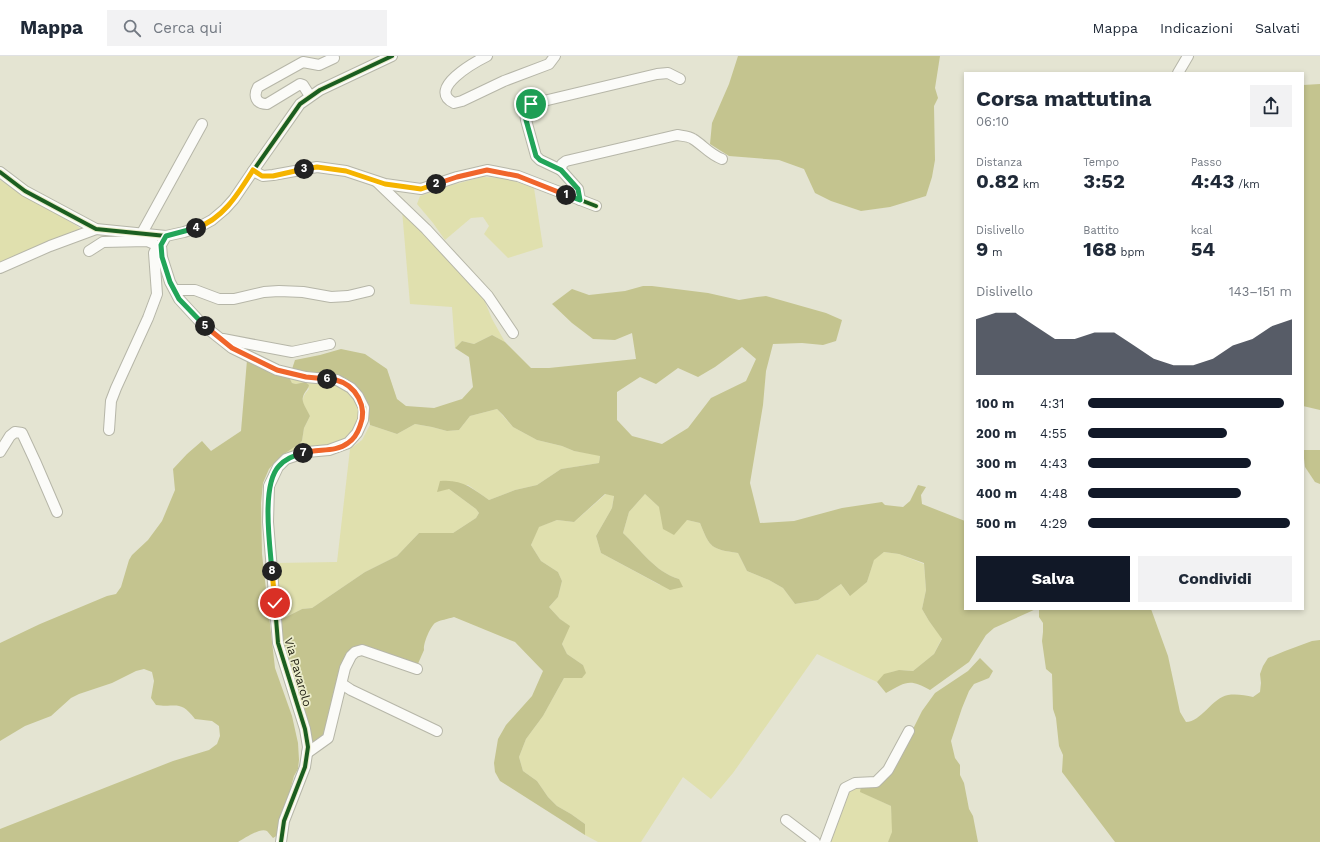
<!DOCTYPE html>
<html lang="it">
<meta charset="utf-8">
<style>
:root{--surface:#fff;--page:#f2f2f3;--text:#1f2937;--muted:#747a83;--line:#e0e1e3;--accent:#111827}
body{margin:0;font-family:"Work Sans",sans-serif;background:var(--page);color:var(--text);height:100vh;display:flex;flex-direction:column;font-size:15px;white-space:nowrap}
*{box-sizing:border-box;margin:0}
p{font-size:13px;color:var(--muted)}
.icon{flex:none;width:22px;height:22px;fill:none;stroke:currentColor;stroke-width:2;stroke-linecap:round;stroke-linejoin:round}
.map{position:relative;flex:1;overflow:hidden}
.sheet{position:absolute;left:964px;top:16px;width:340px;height:538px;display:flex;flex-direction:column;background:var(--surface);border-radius:0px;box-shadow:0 2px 6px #0003}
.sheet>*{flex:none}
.pin{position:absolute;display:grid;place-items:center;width:34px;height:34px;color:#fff;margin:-17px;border:2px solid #fff;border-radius:50%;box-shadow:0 1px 4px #0007}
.km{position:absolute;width:20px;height:20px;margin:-10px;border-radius:50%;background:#222;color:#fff;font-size:11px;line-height:20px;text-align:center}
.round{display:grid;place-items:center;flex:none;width:42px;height:42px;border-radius:0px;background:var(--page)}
.summary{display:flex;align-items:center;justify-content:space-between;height:68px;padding:0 12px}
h1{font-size:22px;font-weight:700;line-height:30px}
.metrics{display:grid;grid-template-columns:repeat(3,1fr);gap:6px;height:68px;padding:4px 12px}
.metrics div{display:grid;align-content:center}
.metrics b{font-size:20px;font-weight:700}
.metrics small{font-size:11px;font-weight:400}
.metrics p{font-size:11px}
.chart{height:112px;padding:8px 12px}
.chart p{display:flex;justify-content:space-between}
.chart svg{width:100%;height:72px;margin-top:4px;fill:var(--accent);opacity:.7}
.action{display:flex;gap:8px;margin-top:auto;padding:8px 12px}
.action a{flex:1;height:46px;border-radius:0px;background:var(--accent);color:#fff;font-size:16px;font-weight:700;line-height:46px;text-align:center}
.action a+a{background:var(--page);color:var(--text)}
ul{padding:0 12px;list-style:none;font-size:13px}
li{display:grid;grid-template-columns:64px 48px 1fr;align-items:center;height:30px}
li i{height:10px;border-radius:5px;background:var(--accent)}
header{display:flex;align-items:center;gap:24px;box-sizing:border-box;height:56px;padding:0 20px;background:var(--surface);border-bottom:1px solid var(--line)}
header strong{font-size:19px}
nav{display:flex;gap:22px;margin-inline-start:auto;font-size:14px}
.search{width:280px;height:36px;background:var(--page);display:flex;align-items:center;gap:10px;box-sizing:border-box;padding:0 14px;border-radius:0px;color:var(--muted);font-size:15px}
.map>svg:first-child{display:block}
.green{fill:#e0e0ae}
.forest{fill:#c4c48f;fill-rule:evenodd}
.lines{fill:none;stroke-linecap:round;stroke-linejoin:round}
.minor-casing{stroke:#b6b6a8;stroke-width:12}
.minor{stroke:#fbfbf8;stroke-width:10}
.cycleway-casing{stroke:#ebecca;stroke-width:6}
.cycleway{stroke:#1b5e20;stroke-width:4}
.split-1-casing{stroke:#fff;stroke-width:8}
.split-2-casing{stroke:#fff;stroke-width:8}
.split-3-casing{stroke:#fff;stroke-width:8}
.split-4-casing{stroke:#fff;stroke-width:8}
.split-5-casing{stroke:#fff;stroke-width:8}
.split-6-casing{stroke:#fff;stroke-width:8}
.split-7-casing{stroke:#fff;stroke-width:8}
.split-8-casing{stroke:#fff;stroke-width:8}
.split-9-casing{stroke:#fff;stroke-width:8}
.split-1{stroke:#22a559;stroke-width:5}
.split-2{stroke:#f0652b;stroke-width:5}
.split-3{stroke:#f5b400;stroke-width:5}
.split-4{stroke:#f5b400;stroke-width:5}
.split-5{stroke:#22a559;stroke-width:5}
.split-6{stroke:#f0652b;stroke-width:5}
.split-7{stroke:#f0652b;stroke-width:5}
.split-8{stroke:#22a559;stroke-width:5}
.split-9{stroke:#f5b400;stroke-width:5}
.labels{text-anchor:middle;stroke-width:3.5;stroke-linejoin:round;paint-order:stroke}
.street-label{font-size:12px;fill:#1f1f12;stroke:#ebecca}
</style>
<header>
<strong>Mappa</strong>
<div class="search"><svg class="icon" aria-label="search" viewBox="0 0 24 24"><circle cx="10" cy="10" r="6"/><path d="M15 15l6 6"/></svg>Cerca qui</div>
<nav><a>Mappa</a><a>Indicazioni</a><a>Salvati</a></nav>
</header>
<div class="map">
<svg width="1320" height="786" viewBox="0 0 1320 786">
<rect width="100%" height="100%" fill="#e4e4d2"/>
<!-- green -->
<g class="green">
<path d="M482,121L505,122L534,132L543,191L508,202L484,178L489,170L483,161L471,162L445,184L433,167L417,148L420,140L452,129Z"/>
<path d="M0,124L77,170L82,174L0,208Z"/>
<path d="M402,154L481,236L492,263L505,286L492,279L474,288L462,285L455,292L452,251L410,248Z"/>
<path d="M289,321L336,326L349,334L361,353L360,364L346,385L283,402L281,400L299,388L302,385L304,372L310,360C304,348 298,345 309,333L305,326L296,328L292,327Z"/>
<path d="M497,353L513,371L537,384L562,390L574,395L600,399L599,407L561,413L537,429L515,434L489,444L468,429L449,433L476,453L479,457L476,462L453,477H419L397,500L365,516L312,552L302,553L280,564L276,507L337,506L350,393L362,384L370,369L397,378L415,368L432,371L447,375L459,374L470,360Z"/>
<path d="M606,438L614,439L612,452L596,480L601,497L660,529L679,523C655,516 641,494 623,477L629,456L645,438L659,451L687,464L700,467C710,492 711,493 738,497L747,515L769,524L783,532L795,548L818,544L841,528L849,539L867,526L874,503L884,496L899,498L924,508L926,534L922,553L929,565L942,582L934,598L913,615C897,614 889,614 877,626L817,598L733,717L711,743L683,721L641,786H598L585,779V768L571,758L557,750L548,741L537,725L523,715L519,701L526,683L543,660L564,622H582L583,609L567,598L562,588L569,570L560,563L549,551L558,541L562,525L558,516L541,505L531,489L538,471L557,464L574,466Z"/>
<path d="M861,730V736L891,750L893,776L888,786H827L847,735Z"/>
</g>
<!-- forest -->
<g class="forest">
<path d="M738,0H940L935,32L938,42L934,50L935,104L932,121L926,140L890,151L861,155L831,145L815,137L804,113L779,104L729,100L710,88L712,67L729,28Z"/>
<path d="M1320,28V354L1303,350V29Z"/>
<path d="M643,230H652L708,237L739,244L757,241L766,240L826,257L842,264L836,285L823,289L802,287L773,288L766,315L763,349L750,427L760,467L794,465L842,452L882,446L885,449L903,451L910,445L918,429L926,431L921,439L922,448L965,465V553H1036L994,572L986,579L969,606L930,634C909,622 906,626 886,637L877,626L884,618L899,614L913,615L934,598L942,583L929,565L922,553L926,534L924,507L899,498L884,496L874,504L867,526L850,540L841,528L818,544L795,548L783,532L769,524L747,515L738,497C711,493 710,492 700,467L687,464L674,479L663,473L659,451L645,438L629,456L623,477C641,494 655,516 679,523L683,531L670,534L601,497L596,480L612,452L614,440L605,438L574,466L557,464L539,471L531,489L541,505L558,516L562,525L558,541L549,551L560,563L570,570L562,588L567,598L583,609L586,617L582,622H564L543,660L526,683L519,701L523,715L537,725L548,741L557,750L571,758L585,768V779L500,725L495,716L494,707L498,683L506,669L532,640L543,615L515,586L454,561C448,563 440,564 435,567C430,571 423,588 424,594L417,610L354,594L326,681L312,691L282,588L280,564L302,553L312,552L365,516L397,500L419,477H453L476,462L479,457L476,453L449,433L437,436L440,425C462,423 472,432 489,444L515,434L537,429L561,413L599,407L600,400L574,395L562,390L537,384L513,371L503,359L497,353L470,360L459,374L447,375L432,371L415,368L397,378L370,369L366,343L354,329L292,313L295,304L320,299L341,293L365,298L387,313L397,343L406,350L434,352L462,343L473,331L469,301L455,292L462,285L474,288L492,279L505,286L531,312H549L636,303L632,277L615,284L593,283L572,267L552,248L572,233L589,239L625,235ZM742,291L756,303L746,325L711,342L688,372L662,388L632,380L617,364V336L640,321L656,328L678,312L698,321L715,311Z"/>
<path d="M247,304L289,321L292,327L296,328L305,326L309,329C308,334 304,336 303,341C301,346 308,355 310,360L304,372L302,385L299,388L281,400L269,413L263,427L261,447L262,498L275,612L292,660L298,687L299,704L298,713L294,720L278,779L273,782C271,780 269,777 267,775C260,771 244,783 238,786H0V773L173,705L209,694L217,688L220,680L219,670L212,665L195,663C180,643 176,652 156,649L151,642L154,625L152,616L144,613L136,615L112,627L79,638L71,642L51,660L25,670L0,685V587L40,568L107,540L116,538L121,531L129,504L132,499L148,484L162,465L175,434L173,413L187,398L202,385L211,395L241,375Z"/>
<path d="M1303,394H1320V428L1315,426L1305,411Z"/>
<path d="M1039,553H1151L1168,600L1180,656L1186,666C1201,666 1212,642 1228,639C1236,638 1245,639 1253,641L1260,636L1261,627L1260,618L1263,610L1268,602L1285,595L1312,585L1320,584V786H1115L1062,716L1063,699L1059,690L1056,662L1053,653L1052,618L1046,613L1042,585L1043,576V567L1039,561Z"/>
<path d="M980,602L993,615L989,622L974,628L969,635L962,652L951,685L955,702L960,709V719L964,727L969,753L973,760L978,786H888L892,776L891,750L860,736L861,730L876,729L912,675L922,655L935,637L968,615Z"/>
</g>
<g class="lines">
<defs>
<g id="minor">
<path d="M487,0C475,6 426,33 454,47L462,45L504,25L549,8L555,0"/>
<path d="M1178,17L1188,0"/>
<path d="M310,40L303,29L300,28L267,48C256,48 253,40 258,31L303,6L319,9L334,2"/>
<path d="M561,114L540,104L536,100L526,64L525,56L531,48L657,18L668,17L680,23"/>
<path d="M253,115L263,120L273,119L317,111L346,115L385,128L421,133L457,121L487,114L518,120L596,150"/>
<path d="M0,116L25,135L96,173L166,180L184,176L199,171L212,164L225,153L234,143L253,115L300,48L320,34L392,0"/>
<path d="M377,126L426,173L488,240L513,277"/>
<path d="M580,144L578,133L561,114L562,108L566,105L677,79C682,80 689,80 693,83C703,89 709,98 722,103"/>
<path d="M142,177L202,68"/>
<path d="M166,180L161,189L162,201L170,226L179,243L203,269L232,292L277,314L306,321L337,324L351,332L358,340L364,352L363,364L357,377L348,387L329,394L307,396L286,403L278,411L269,430L268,466L278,587L305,673L308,691L305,711L284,765L281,786"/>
<path d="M89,195L103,186L147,185L154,188L157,191"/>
<path d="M0,212L50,190L96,173"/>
<path d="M175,234H195L219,243H234L264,236L279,235L303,236L331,241L348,240L369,235"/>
<path d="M223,283L292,296L330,288"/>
<path d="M109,374L111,345L116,332L148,262L157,238L154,197L157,191L161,189"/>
<path d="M0,396L10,380L15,376L22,377L35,405L57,456"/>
<path d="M342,628L351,634L437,675"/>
<path d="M307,697L328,682L345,612L351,600L355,596L362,594L417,613"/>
<path d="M786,764L815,786"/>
<path d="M825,786L845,732L855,727L876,726L888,714L909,675"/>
</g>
</defs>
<!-- minor casing -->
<use href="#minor" class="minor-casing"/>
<!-- minor -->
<use href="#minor" class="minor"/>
<defs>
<g id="cycleway">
<path d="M253,115L263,120L273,119L317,111L346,115L385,128L421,133L457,121L487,114L518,120L596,150"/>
<path d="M0,116L25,135L96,173L166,180L184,176L199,171L212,164L225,153L234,143L253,115L300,48L320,34L392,0"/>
<path d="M166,180L161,189L162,201L170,226L179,243L203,269L232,292L277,314L306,321L337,324L351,332L358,340L364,352L363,364L357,377L348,387L329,394L307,396L286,403L278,411L269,430L268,466L278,587L305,673L308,691L305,711L284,765L281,786"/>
</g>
</defs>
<!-- cycleway casing -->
<use href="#cycleway" class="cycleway-casing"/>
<!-- cycleway -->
<use href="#cycleway" class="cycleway"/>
</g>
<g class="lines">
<defs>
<path id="split-1" d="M531,48L525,56L526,64L536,100L540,104L561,114L578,133L580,144L566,139"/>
<path id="split-2" d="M436,128L457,121L487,114L518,120L566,139"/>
<path id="split-3" d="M304,113L317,111L346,115L385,128L421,133L436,128"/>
<path id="split-4" d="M196,172C223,163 238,138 253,114L262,120H273L304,113"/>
<path id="split-5" d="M196,172L166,180L161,189L162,201L170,226L179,243L205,270"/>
<path id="split-6" d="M205,270L232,292L277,314L306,321L327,323"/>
<path id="split-7" d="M303,397C318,392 335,397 348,387C354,383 358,376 360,370C368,351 356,329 336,324C334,323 330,323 327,323"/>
<path id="split-8" d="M272,515C270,490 261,429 279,410C286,402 294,400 303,397"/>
<path id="split-9" d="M272,515L275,547"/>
</defs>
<!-- split-1 casing -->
<use href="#split-1" class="split-1-casing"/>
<!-- split-2 casing -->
<use href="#split-2" class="split-2-casing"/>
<!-- split-3 casing -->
<use href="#split-3" class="split-3-casing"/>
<!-- split-4 casing -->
<use href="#split-4" class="split-4-casing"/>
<!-- split-5 casing -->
<use href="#split-5" class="split-5-casing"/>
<!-- split-6 casing -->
<use href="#split-6" class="split-6-casing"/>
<!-- split-7 casing -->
<use href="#split-7" class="split-7-casing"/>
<!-- split-8 casing -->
<use href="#split-8" class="split-8-casing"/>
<!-- split-9 casing -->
<use href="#split-9" class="split-9-casing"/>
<!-- split-1 -->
<use href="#split-1" class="split-1"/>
<!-- split-2 -->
<use href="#split-2" class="split-2"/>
<!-- split-3 -->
<use href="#split-3" class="split-3"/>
<!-- split-4 -->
<use href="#split-4" class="split-4"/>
<!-- split-5 -->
<use href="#split-5" class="split-5"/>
<!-- split-6 -->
<use href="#split-6" class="split-6"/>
<!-- split-7 -->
<use href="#split-7" class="split-7"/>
<!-- split-8 -->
<use href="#split-8" class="split-8"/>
<!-- split-9 -->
<use href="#split-9" class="split-9"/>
</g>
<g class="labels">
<!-- street labels -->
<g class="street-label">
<text transform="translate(298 616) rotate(74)" y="4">Via Pavarolo</text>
</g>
</g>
</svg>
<div class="pin" style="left:531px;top:48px;background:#1e9e55"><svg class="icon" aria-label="arrive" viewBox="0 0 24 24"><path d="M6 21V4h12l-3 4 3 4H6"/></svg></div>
<div class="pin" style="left:275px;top:547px;background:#d93025"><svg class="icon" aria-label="check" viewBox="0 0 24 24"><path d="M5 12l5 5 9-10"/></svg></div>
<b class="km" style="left:566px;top:139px">1</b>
<b class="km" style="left:436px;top:128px">2</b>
<b class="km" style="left:304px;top:113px">3</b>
<b class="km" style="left:196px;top:172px">4</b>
<b class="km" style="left:205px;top:270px">5</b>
<b class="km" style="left:327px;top:323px">6</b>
<b class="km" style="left:303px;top:397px">7</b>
<b class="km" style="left:272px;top:515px">8</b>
<section class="sheet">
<div class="summary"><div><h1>Corsa mattutina</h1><p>06:10</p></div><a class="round"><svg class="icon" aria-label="share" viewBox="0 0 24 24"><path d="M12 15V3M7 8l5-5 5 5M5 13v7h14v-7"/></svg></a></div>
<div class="metrics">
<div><p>Distanza</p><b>0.82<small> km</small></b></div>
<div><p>Tempo</p><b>3:52</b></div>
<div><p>Passo</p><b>4:43<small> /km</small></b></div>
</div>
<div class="metrics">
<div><p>Dislivello</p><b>9<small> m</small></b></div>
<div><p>Battito</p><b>168<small> bpm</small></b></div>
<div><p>kcal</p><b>54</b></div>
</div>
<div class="chart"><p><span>Dislivello</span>143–151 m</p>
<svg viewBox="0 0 160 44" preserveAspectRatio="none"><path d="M0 44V10L10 6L20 6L30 14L40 22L50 22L60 18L70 18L80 26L90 34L100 38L110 38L120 34L130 26L140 22L150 14L160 10V44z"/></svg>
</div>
<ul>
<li><b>100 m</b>4:31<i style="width:96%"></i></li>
<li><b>200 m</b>4:55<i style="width:68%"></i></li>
<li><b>300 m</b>4:43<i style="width:80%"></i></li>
<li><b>400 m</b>4:48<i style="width:75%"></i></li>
<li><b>500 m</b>4:29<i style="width:99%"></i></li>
</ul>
<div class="action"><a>Salva</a><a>Condividi</a></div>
</section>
</div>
